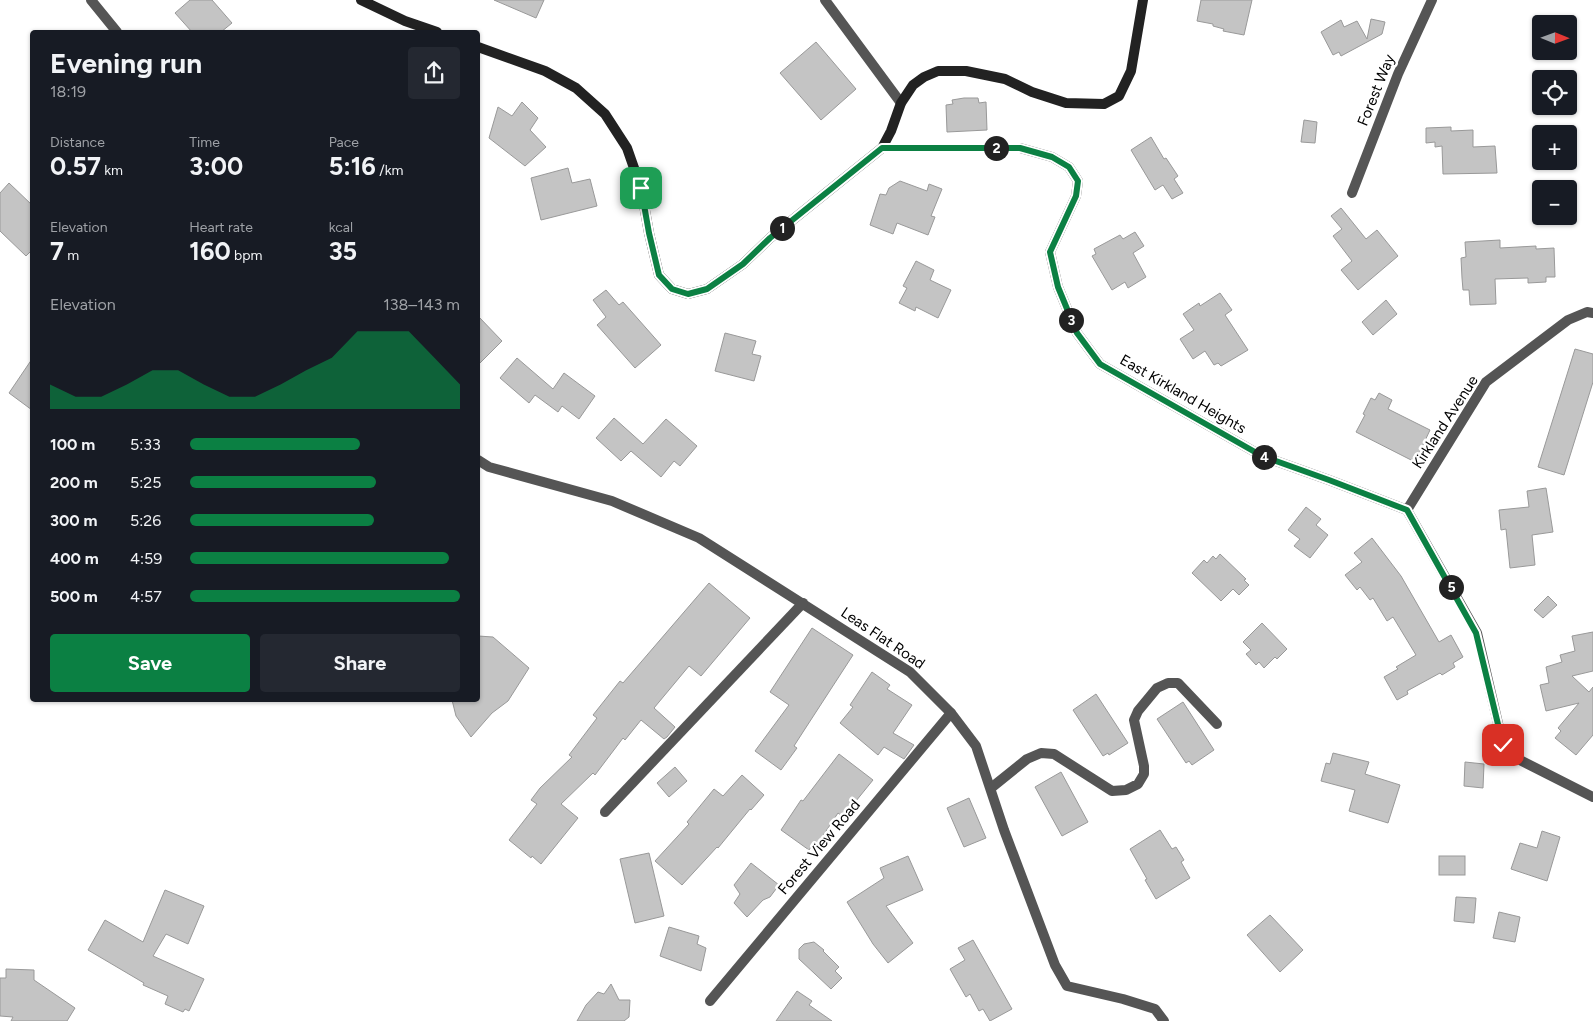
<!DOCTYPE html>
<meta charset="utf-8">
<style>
:root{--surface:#171b24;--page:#242831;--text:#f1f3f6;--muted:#9ea1a6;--accent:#0b8043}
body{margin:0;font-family:Figtree,sans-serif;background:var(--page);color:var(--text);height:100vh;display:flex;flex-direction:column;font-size:19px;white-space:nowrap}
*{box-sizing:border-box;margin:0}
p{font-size:16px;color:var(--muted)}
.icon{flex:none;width:28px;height:28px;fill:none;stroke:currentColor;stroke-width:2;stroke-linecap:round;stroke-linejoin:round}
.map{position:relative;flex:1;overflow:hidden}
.side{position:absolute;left:30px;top:30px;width:450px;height:672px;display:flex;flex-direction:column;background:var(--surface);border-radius:5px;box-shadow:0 1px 4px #0004}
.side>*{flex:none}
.needle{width:32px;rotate:91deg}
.controls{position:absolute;left:1532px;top:15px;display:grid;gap:10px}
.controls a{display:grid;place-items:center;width:45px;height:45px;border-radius:5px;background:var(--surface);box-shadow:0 1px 4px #0004;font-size:25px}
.pin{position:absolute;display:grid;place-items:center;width:42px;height:42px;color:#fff;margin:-21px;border-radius:10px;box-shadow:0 2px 8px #0006}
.km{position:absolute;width:25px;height:25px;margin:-12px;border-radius:50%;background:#222;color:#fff;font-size:14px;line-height:25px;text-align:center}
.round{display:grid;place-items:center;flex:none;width:52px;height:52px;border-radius:5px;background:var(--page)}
.headline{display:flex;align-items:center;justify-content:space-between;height:85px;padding:0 20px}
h1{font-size:28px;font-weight:700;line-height:38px}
.metrics{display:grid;grid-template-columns:repeat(3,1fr);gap:8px;height:85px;padding:5px 20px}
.metrics div{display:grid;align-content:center}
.metrics b{font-size:25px;font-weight:700}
.metrics small{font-size:14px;font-weight:400}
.metrics p{font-size:14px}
.chart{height:140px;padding:10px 20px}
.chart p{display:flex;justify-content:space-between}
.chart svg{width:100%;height:90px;margin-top:5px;fill:var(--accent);opacity:.7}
.primary-button{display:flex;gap:10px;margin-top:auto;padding:10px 20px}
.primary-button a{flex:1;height:58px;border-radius:5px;background:var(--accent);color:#fff;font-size:20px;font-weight:700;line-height:58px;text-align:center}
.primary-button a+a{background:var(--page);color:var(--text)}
ul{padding:0 20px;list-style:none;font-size:16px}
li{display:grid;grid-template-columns:80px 60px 1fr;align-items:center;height:38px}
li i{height:12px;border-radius:6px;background:var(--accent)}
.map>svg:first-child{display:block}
.building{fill:#c4c4c4;stroke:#999}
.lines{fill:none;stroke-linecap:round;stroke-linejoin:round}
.street{stroke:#555;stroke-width:10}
.secondary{stroke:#222;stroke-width:10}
.route-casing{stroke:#fff;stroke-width:10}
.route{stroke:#0b8043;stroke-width:6}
.labels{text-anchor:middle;stroke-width:5;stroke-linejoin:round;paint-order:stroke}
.street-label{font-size:15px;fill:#000;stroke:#fff}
</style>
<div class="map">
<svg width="1593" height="1021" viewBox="0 0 1593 1021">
<rect width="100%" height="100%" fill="#fff"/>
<!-- building -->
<g class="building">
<path d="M190,0H212L232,23L221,32H192L175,13Z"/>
<path d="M494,0H544L536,18Z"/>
<path d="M1201,0H1252L1244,35L1223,31L1224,29L1213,26V24L1197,21Z"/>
<path d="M1371,19L1385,22L1382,34L1341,56L1339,52L1333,55L1321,32L1341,20L1344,27L1357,21L1367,39Z"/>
<path d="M816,42L856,89L821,120L780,73Z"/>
<path d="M964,98H978L979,103L986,102L987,130L947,132L946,105L953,104L952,100Z"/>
<path d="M522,102L538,118L530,130L546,147L525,166L489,138L498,107L512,116Z"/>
<path d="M1304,120L1317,122L1315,143L1301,142Z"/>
<path d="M1451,127V131L1473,130V147L1495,146L1497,173L1443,174L1442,146L1435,147V142L1426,143V128Z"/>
<path d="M1151,137L1164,159L1166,158L1178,176L1174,179L1183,193L1172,199L1163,185L1155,190L1131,150Z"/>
<path d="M568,168L572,183L590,179L597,206L541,220L531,178Z"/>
<path d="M900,181L927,191L929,184L942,189L931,216L935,217L928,235L897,223L893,234L870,225L880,194L886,195L889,188Z"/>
<path d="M9,183L32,205V250L26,256L0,231V193Z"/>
<path d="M1341,208L1366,239L1377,230L1398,256L1358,290L1341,270L1352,261L1333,236L1342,229L1331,216Z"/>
<path d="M1135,232L1144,246L1133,253L1146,277L1128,288L1125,282L1112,290L1092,256L1096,254L1094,249L1120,235L1123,239Z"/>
<path d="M1500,240V248L1536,246V249L1554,248L1555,277H1546V282L1528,283V278L1495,279L1496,304L1470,305L1469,290H1463L1462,278L1461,258L1466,257L1465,242Z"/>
<path d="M916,261L934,270L930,280L951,290L938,318L916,307L915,311L899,303L907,288L903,286Z"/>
<path d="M606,290L619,305L623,302L661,345L635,368L597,325L606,317L593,300Z"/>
<path d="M1220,293L1232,310L1225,315L1248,350L1221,366L1218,363L1214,365L1205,351L1193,359L1180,339L1194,330L1183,314L1199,303L1200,306Z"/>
<path d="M1386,300L1397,314L1373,335L1362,322Z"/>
<path d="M478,316L502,341L478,365Z"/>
<path d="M725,333L756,341L752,354L761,356L754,381L715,371Z"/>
<path d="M1575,349L1593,354V382L1564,475L1538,467Z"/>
<path d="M517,358L553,389L564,373L595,396L579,419L562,406L558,412L535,395L529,403L500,378Z"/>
<path d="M32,359V410L9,393Z"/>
<path d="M1379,393L1392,400L1388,409L1430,430L1415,462L1356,432L1365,415L1363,414L1371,398L1375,400Z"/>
<path d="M614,418L643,444L666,419L697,446L680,466L674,461L661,477L631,451L621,461L596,438Z"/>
<path d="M1546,488L1553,532L1532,535L1535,565L1510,568L1506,529L1501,530L1499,510L1529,507L1527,491Z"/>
<path d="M1306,507L1321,519L1316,525L1328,535L1310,558L1294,546L1300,539L1288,530Z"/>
<path d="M1372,538L1401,576L1439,642L1451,635L1463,657L1453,663L1455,667L1442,675L1440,673L1407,691L1408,694L1397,700L1384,677L1398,669L1396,667L1416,655L1393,617L1387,621L1373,598L1370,600L1360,587L1357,590L1345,575L1362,562L1354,553Z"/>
<path d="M1220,554L1246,579L1244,580L1249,585L1239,595L1233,589L1221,601L1192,573L1204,560L1207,563L1213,556L1216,559Z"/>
<path d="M709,583L750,618L701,676L689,666L654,708L675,727L667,737L664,739L641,720L625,740L623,738L595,775L593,773L561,804L578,818L541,864L532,856L531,858L509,840L537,804L531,800L540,788L572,757L569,755L597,718L593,715L620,681L623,683Z"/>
<path d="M1548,596L1557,605L1543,618L1534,610Z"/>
<path d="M1262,623L1287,649L1277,659L1275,657L1264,668L1259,662L1256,665L1246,654L1251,650L1243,642Z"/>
<path d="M812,628L853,655L803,732L794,746L797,748L781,770L755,751L789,705L770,692Z"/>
<path d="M1593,632V671L1572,676L1589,692L1593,687V735L1576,755L1555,738L1561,731L1558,728L1579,703L1546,711L1540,685L1549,683L1546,667L1562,662L1560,655L1575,651L1572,636Z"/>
<path d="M478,636L493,637L529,668L508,701L492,713L471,737L456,716L452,700H478Z"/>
<path d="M872,672L890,685L887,689L912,705L893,733L914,745L904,759L884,747L878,755L840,723L853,707L850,705Z"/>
<path d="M1096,694L1128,743L1109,755L1108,753L1103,756L1073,710Z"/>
<path d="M1183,702L1214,750L1192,765L1189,761L1186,763L1157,719Z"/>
<path d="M1333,753L1369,762L1365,774L1400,785L1388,823L1349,811L1355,790L1321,781L1326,763L1330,764Z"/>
<path d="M839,754L873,780L843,817L838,813L818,843L815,841L809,850L781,830L801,800L803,801Z"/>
<path d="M1465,762L1484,764L1483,788L1464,786Z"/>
<path d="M675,767L687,781L669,797L657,783Z"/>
<path d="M1061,772L1088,822L1062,836L1035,787Z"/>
<path d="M742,775L764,795L751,810L750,809L718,848L717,847L682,885L655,861L689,824L687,822L714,789L723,796Z"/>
<path d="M969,798L986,838L964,847L947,808Z"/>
<path d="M1160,830L1172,849L1176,847L1184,860L1181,862L1190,878L1156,899L1145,880L1147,879L1130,849Z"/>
<path d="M1542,831L1560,837L1547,881L1511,869L1520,843L1537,848Z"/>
<path d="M649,853L664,916L635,923L620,859Z"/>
<path d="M908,856L923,890L886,906L913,943L888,963L873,944L847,902L884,878L880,868Z"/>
<rect x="1439" y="856" width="26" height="19"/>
<path d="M751,863L779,885L770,897L763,900L747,917L734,903L740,894L734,885Z"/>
<path d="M165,890L204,906L188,944L166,934L153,956L204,979L189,1011L185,1009L183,1012L165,1004L168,996L143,985L144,983L88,950L105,920L143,942Z"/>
<path d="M1456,897L1476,898L1474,923L1454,921Z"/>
<path d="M1499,912L1520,917L1515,942L1493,938Z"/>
<path d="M1270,915L1303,950L1280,972L1247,935Z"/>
<path d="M669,927L699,936L697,944L706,948L701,971L660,956Z"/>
<path d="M973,940L1012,1009L990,1021L983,1009L979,1011L970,994L966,997L950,969L965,960L958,948Z"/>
<path d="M814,942L824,950L823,951L839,967L835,971L842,978L831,989L799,959V949L804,944Z"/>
<path d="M6,969L34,970V980L75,1008L67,1021H11L13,1017L0,1016V978H6Z"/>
<path d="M611,984L619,1000H630L629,1017L624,1021H577L586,1005L598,992L604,994Z"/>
<path d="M797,991L812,1001L809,1005L832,1021H776Z"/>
</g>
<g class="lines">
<!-- street -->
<g class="street">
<path d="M91,0L117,32"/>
<path d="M825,0L901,103"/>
<path d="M882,148H1020L1052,157L1069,167L1078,181L1076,196L1050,252L1058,287L1077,333L1100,364L1262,456L1329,480L1407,510L1477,633L1503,745L1514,757L1593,797"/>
<path d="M1352,193L1398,74L1432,0"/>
<path d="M478,460L489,467L612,501L699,538L910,672L951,713L976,746L1004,830L1055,965L1067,986L1123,999L1155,1009L1164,1021"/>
<path d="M1407,510L1486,382L1568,320L1587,312L1593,313"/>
<path d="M991,788L1027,759L1041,753L1054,754L1112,791L1126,790L1138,784L1144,774V766L1134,720L1138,711L1157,688L1168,683H1178L1217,724"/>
<path d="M605,812L803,603"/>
<path d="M710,1001L951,713"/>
</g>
<!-- secondary -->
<g class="secondary">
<path d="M361,0L405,21L437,32"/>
<path d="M478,47L545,71L576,88L605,114L627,148L641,188L649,233L659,275L672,289L688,294L707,289L743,264L770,238L882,148L891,131L901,103L913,85L924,77L938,71H966L1005,79L1032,92L1066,103L1104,104L1119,96L1131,71L1143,0"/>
</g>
</g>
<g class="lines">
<defs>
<path id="route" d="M641,188L649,233L659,275L672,289L688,294L707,289L743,264L770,238L882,148H1020L1052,157L1069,167L1078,181L1076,196L1050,252L1058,287L1077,333L1100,364L1262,456L1329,480L1407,510L1476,633L1503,745"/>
</defs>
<!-- route casing -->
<use href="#route" class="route-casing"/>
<!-- route -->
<use href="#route" class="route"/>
</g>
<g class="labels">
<!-- street labels -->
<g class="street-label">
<text transform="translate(1376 90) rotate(-68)" y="5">Forest Way</text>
<text transform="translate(1183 394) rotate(30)" y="5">East Kirkland Heights</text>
<text transform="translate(1445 422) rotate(-57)" y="5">Kirkland Avenue</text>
<text transform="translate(883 638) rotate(34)" y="5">Leas Flat Road</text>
<text transform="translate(819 847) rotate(-50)" y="5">Forest View Road</text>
</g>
</g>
</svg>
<div class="controls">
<a><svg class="needle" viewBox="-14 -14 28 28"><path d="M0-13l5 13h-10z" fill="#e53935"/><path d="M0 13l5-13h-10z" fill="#9ea1a6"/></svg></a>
<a><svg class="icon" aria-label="locate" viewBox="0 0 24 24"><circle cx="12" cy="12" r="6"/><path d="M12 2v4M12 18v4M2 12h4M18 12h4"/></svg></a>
<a>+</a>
<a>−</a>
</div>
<div class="pin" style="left:641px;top:188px;background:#1e9e55"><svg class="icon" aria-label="arrive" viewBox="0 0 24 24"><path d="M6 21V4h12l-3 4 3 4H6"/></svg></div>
<div class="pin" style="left:1503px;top:745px;background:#d93025"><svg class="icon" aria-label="check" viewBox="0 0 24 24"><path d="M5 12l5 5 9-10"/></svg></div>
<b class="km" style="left:782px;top:228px">1</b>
<b class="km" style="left:996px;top:148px">2</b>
<b class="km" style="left:1071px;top:320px">3</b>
<b class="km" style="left:1264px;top:457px">4</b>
<b class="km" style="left:1451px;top:587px">5</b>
<section class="side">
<div class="headline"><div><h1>Evening run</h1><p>18:19</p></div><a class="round"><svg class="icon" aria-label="share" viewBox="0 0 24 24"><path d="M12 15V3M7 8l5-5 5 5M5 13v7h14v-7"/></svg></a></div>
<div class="metrics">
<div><p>Distance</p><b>0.57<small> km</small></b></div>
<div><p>Time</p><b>3:00</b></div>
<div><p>Pace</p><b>5:16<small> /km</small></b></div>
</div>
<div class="metrics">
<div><p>Elevation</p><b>7<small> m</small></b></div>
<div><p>Heart rate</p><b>160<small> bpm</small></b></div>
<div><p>kcal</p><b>35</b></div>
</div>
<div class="chart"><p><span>Elevation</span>138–143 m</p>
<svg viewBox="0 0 160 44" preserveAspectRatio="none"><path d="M0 44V32L10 38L20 38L30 32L40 25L50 25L60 32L70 38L80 38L90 32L100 25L110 19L120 6L130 6L140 6L150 19L160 32V44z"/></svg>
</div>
<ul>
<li><b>100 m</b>5:33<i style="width:63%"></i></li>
<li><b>200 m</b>5:25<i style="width:69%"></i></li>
<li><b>300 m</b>5:26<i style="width:68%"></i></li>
<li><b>400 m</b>4:59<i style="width:96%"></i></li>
<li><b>500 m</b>4:57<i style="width:100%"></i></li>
</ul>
<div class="primary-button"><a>Save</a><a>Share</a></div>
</section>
</div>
